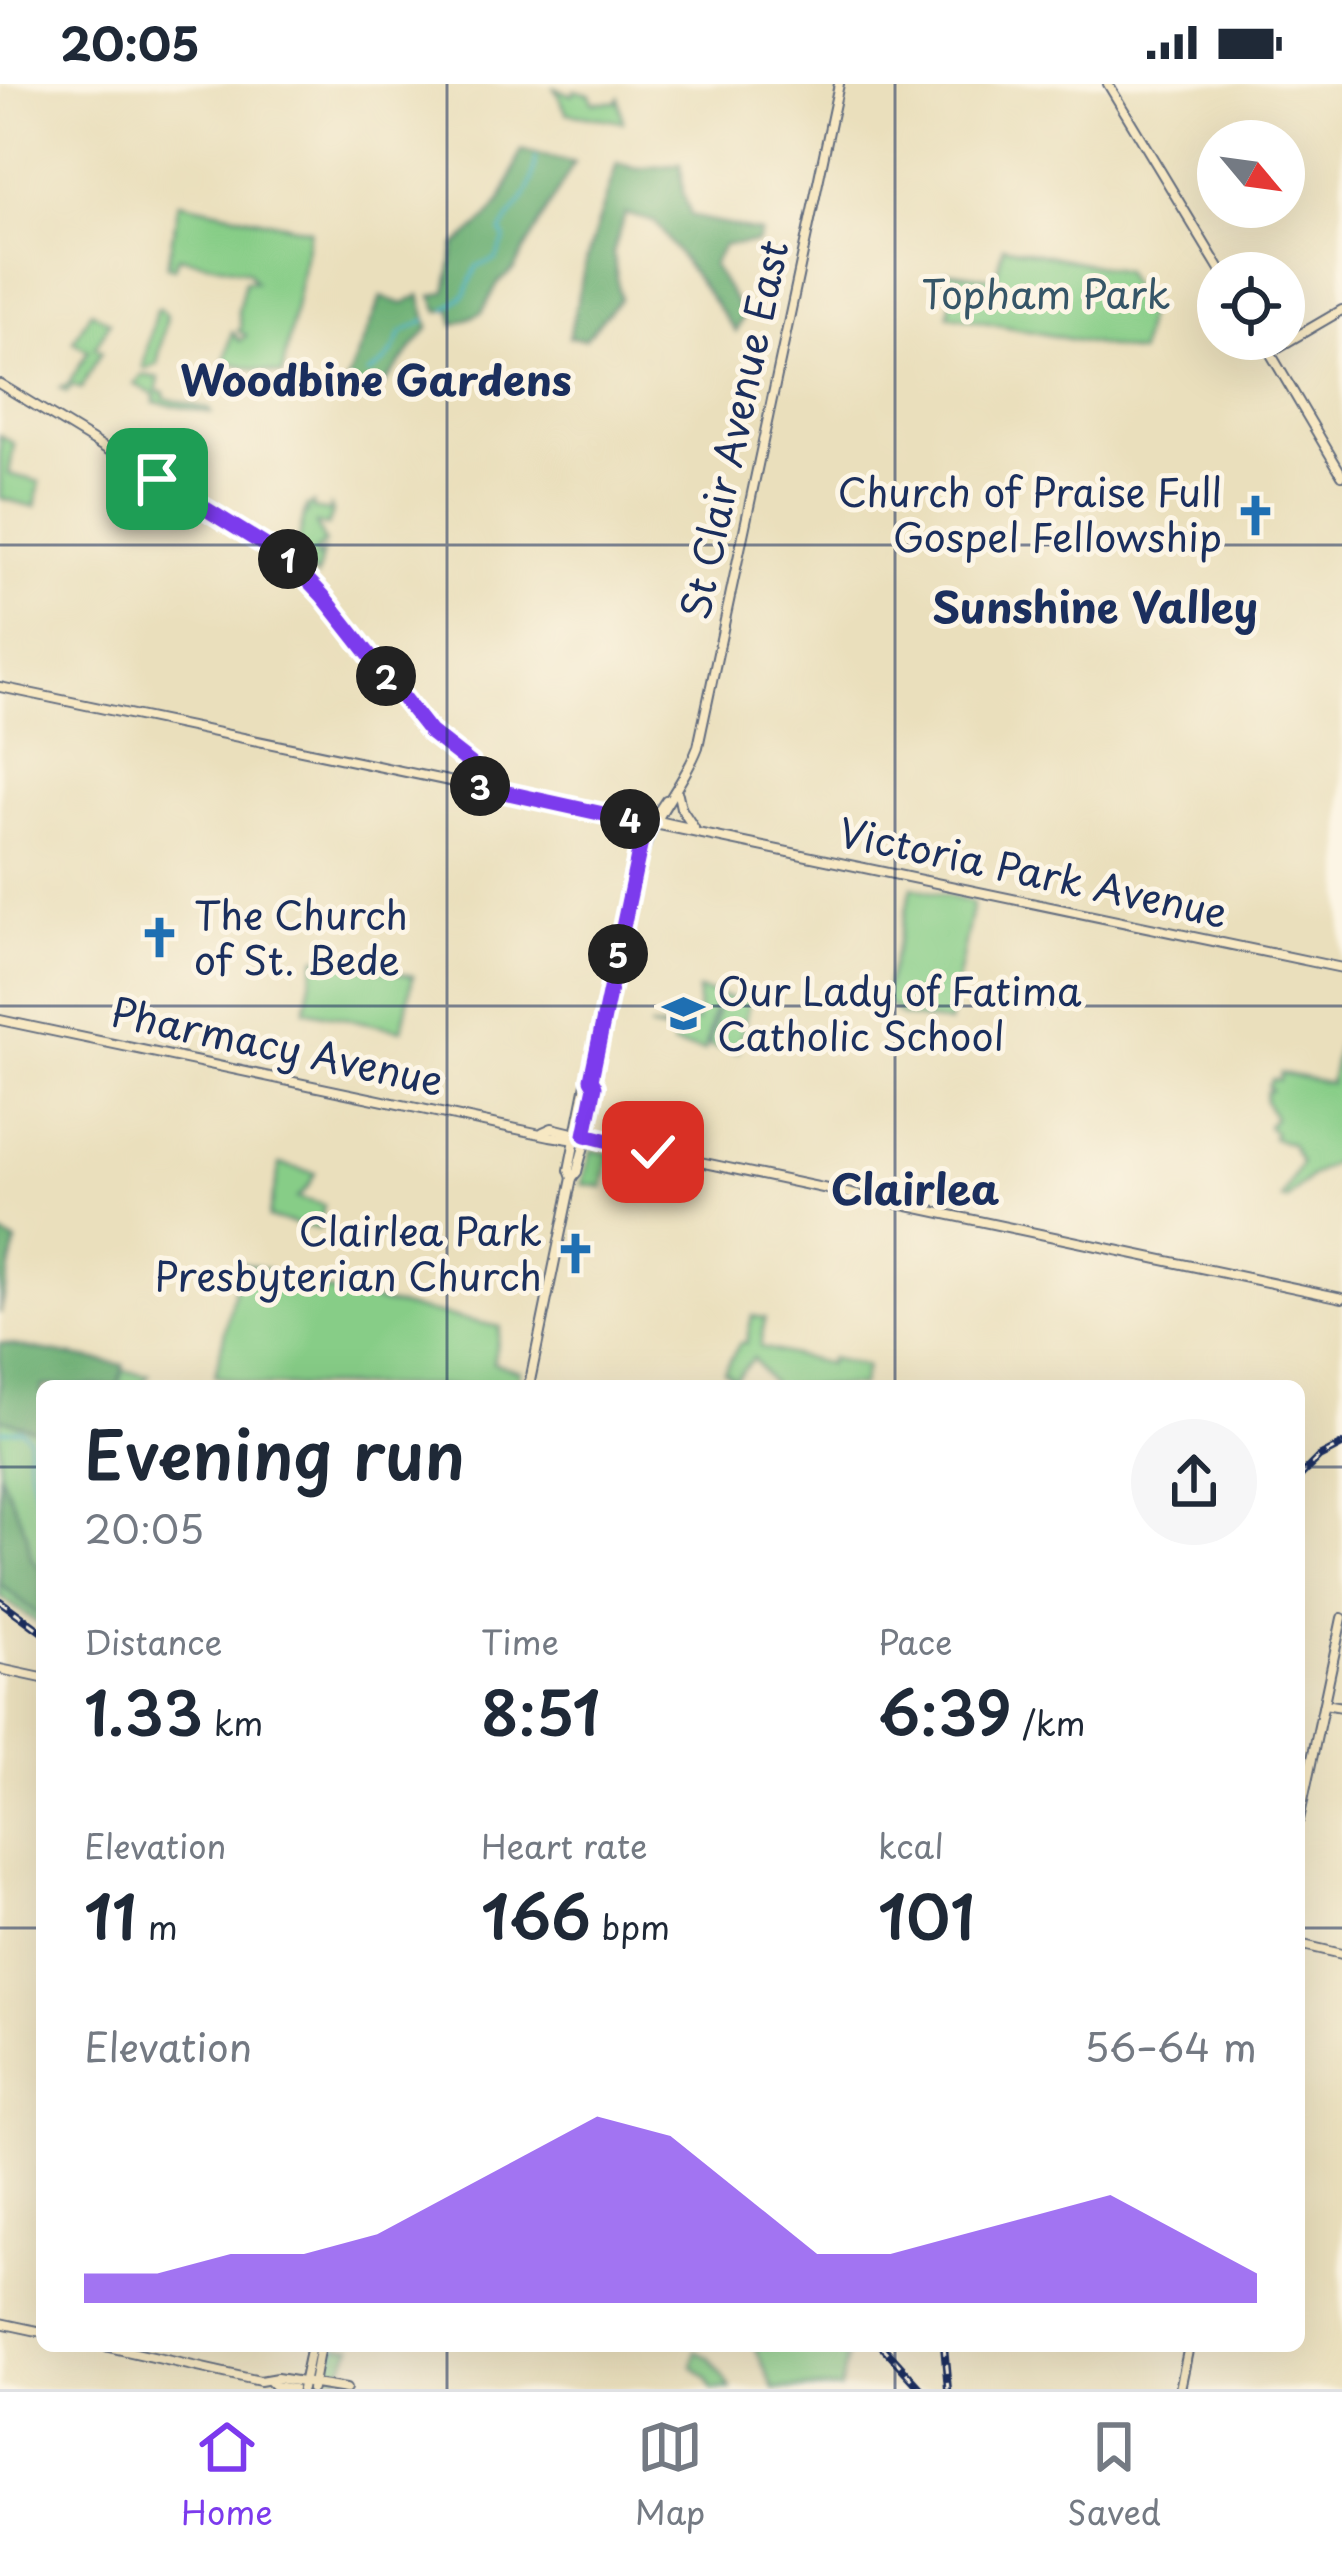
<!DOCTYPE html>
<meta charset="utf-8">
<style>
:root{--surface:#fff;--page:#f6f6f7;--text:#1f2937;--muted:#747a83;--line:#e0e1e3;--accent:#7c3aed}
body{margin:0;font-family:"Playpen Sans",sans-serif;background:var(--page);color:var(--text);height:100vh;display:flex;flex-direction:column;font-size:45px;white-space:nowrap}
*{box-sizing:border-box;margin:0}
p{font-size:39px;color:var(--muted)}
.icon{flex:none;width:66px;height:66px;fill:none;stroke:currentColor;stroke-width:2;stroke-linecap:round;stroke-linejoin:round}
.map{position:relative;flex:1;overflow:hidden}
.side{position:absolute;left:36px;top:1296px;width:1269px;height:972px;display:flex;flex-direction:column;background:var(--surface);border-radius:18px;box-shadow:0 12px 48px #0002}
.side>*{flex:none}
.needle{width:78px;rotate:119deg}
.controls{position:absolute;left:1197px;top:36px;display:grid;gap:24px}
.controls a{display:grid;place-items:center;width:108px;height:108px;border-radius:50%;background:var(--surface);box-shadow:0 12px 48px #0002;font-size:60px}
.pin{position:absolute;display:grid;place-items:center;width:102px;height:102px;color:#fff;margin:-51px;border-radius:24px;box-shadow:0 6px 18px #0006}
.km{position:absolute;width:60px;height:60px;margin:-30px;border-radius:50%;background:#222;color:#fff;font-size:33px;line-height:60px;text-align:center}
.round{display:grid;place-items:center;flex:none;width:126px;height:126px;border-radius:63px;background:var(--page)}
.headline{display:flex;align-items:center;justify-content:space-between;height:204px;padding:0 48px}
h1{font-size:66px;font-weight:600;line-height:90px}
.metrics{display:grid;grid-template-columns:repeat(3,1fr);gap:18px;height:204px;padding:12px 48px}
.metrics div{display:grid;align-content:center}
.metrics b{font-size:60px;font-weight:600}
.metrics small{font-size:33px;font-weight:400}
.metrics p{font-size:33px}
.chart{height:336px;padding:24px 48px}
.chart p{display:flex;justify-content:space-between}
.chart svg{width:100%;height:216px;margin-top:12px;fill:var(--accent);opacity:.7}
.status{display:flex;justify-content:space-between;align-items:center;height:84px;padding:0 60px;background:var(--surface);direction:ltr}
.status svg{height:33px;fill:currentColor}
.dock{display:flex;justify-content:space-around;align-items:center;height:168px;border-top:3px solid var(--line);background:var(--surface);font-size:33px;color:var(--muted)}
.dock a{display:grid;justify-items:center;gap:6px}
.dock .active{color:var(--accent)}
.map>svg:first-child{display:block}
.green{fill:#87cd87;stroke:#517e72;stroke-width:3}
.forest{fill:#6db074;stroke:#447069;stroke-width:3}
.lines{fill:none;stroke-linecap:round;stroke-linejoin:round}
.stream{stroke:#48b1c6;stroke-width:3}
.secondary-casing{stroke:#636d7f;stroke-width:12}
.secondary{stroke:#f7e8c3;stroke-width:8}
.rail-casing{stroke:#1b2f5e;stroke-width:8}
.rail{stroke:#fcf5e5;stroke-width:3;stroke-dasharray:9;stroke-linecap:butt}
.route-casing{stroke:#fff;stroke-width:24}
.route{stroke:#7c3aed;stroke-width:15}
.grid{fill:none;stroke:#1b2f5e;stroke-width:3;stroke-opacity:0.55}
.labels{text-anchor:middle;stroke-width:10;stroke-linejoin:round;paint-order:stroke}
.park-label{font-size:39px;fill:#365668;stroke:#fcf5e5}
.street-label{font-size:39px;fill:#1b2f5e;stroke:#fcf5e5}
.poi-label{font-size:39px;fill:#1b2f5e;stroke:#fcf5e5;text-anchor:end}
.neighbourhood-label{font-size:42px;font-weight:bold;fill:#1b2f5e;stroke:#fcf5e5}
</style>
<div class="status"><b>20:05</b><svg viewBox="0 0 49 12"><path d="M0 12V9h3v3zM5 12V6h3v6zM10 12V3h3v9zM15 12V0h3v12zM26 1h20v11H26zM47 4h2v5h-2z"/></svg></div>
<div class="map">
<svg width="1342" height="2305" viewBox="0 0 1342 2305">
<rect width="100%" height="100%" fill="#fcf5e5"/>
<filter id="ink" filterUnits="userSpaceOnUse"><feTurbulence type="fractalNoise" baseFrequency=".00833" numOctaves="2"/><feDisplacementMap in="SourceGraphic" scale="24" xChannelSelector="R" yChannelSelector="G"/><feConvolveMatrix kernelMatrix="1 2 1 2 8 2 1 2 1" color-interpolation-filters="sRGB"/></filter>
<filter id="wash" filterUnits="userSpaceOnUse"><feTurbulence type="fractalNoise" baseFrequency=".004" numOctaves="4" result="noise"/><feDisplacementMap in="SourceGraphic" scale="48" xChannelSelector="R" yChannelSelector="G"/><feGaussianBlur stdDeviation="2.7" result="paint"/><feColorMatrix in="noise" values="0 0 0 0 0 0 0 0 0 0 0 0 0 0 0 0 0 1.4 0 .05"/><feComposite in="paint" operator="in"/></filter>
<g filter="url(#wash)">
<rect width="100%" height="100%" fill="#eadfbc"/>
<!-- green -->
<g class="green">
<path d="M554,4L572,11L574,6L590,10L593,18H616L619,14L623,38L567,29Z"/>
<path d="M179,118L310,146L282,291L225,278L232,248L240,257L246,251L238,247L241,243L238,227L245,197L255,198L247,187L178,173L174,184L167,182Z"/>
<path d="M1003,162L1123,187L1147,228L1139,269L948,231L955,201H947L944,187L996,194Z"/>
<path d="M160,225L167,232L157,281L146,285L143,283L156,226Z"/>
<path d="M91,227L110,238L95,264L101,268L81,305L72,301L67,308L60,304L68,301L88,267L73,258Z"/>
<path d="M143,291L159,294L157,307L165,309L164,314L209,325L211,329L154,318L156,312L134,300Z"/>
<path d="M0,351L14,360L9,390L40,398L35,423L0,414Z"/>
<path d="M313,419V425L329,428L330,423L333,428L328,442L316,440L325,459L315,468L317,474L323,468L317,493L299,476L303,472L295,473L305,427L308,428L306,423Z"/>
<path d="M912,803L973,819L949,939L902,932L883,916Z"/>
<path d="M316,873L413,892L402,946L305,926Z"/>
<path d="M698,906L717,910L705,967L673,961L675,949L649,944L669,945L672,934L697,938Z"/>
<path d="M720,912L749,918L738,968L709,962Z"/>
<path d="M1342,941V1073L1310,1093L1287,1116L1282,1115L1301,1079L1291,1060L1273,1054L1274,1049L1267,1042L1274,1034L1265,1017L1266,1008L1271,1006L1268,1002L1273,995L1279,996L1281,989L1330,999Z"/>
<path d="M592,1066L610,1070L603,1103L582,1100Z"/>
<path d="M280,1080L315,1089L308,1103L297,1114L324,1121L319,1145L268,1134Z"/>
<path d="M240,1179L268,1185L267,1194L500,1243L493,1279L520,1287L517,1302H261L215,1292Z"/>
<path d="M752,1232L765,1234L760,1263L828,1280L830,1274L866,1283L861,1302H774L753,1274L735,1295L724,1287L740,1259H746Z"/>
<path d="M0,1265L149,1291L139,1302H42V1542L0,1512Z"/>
<path d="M328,2262H352L338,2292L325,2289Z"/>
<path d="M754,2262H836L847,2274L840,2305H774Z"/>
<path d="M696,2267L710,2274L731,2305H712L707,2294L693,2283Z"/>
</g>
<!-- forest -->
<g class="forest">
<path d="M521,66L574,79L514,185L498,199L482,228L454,241L452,226L439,227L432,212L446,208L455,162C500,126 502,120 521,66Z"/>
<path d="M617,79L638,85L681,80L683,109L691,132L761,149L757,159L724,161L712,181L744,231L736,248L655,138L625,130L613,169L620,214L585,255L569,253L585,181Z"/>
<path d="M420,211L429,243L377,309L345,303L381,213L404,220Z"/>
<path d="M0,1150L16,1158L0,1230Z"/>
<path d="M0,1259L124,1281L118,1302H42V1348L0,1334Z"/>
<path d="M0,1389L27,1450L31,1474L42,1487V1534L0,1500Z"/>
</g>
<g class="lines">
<!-- stream -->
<g class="stream">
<path d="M446,226L466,209L477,182L496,176L505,154L501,149C517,116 534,117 535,73"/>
<path d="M368,290C387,279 394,269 401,249L426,236"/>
<path d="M0,1347L21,1345L29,1353L28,1376L42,1441"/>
<path d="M328,2284L336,2262"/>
</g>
</g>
</g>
<g filter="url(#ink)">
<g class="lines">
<defs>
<g id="secondary">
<path d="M1108,0L1222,189"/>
<path d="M1262,255L1342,391"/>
<path d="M1270,268L1342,226"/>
<path d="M0,300L289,476L323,512L431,648L473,682L472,701"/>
<path d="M0,603L1342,884"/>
<path d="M678,710L681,724L694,744"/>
<path d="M627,730L694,745"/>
<path d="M639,772L646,746L666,716"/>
<path d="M0,936L550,1052L653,1068L1342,1214"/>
<path d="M543,1048L552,1044L621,1061"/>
<path d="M572,1094L569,1086L586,1000L591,995C607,917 621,837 646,761C658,726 685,698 698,663L839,0"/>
<path d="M529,1302L572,1094L577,1088C583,1062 600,1020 591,995"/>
<path d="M0,1585L42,1594"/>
<path d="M1324,1620L1342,1623"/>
<path d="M1299,1736L1342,1534"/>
<path d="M1299,1860L1342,1870"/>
<path d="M0,2239L42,2248"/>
<path d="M104,2262L260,2297L277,2294L346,2305"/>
<path d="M270,2297L275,2302L293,2305"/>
<path d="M302,2305L311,2262"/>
<path d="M312,2305L320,2262"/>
<path d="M1180,2305L1189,2262"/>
</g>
</defs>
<!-- secondary casing -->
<use href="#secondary" class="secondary-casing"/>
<!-- secondary -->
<use href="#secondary" class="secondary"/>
<defs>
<g id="rail">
<path d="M1299,1393L1319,1373L1342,1361"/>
<path d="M0,1517L42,1548"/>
<path d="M882,2262L921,2305"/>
<path d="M944,2262L948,2305"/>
</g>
</defs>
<!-- rail casing -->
<use href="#rail" class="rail-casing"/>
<!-- rail -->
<use href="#rail" class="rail"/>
</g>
</g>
<g class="lines" filter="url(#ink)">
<defs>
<path id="route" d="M157,395L289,476L323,512L430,648L471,680L475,688L472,701L649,740L641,758L591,995L595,1002L585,1051L653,1068"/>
</defs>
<!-- route casing -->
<use href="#route" class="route-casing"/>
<!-- route -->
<use href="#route" class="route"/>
</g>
<!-- grid -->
<path class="grid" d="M447,0V1302M895,0V1302M0,461H1342M0,922H1342M0,1383H42M1299,1383H1342M0,1844H42M1299,1844H1342M447,2262V2305M895,2262V2305"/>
<!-- icons -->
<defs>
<symbol id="church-bare" viewBox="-9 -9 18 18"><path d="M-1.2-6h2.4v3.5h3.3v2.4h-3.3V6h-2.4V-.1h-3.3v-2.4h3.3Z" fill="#1f6fb2" stroke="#fcf5e5" stroke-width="2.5" paint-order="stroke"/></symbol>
<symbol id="school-bare" viewBox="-9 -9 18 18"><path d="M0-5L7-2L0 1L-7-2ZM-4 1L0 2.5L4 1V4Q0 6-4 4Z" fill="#1f6fb2" stroke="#fcf5e5" stroke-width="2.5" paint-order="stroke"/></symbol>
</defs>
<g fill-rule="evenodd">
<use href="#church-bare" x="1226" y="402" width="59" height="59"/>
<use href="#church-bare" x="130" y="824" width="59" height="59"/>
<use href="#school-bare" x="654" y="900" width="59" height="59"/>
<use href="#church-bare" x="546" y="1140" width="59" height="59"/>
</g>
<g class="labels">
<!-- park labels -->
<g class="park-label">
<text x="1046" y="225">Topham Park</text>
</g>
<!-- street labels -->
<g class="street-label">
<text transform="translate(735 346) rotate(-78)" y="14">St Clair Avenue East</text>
<text transform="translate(1033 789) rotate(12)" y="14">Victoria Park Avenue</text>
<text transform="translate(277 963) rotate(12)" y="14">Pharmacy Avenue</text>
</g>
<!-- poi labels -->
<g class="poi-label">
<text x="1222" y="423">Church of Praise Full<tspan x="1222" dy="45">Gospel Fellowship</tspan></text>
<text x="194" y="846" text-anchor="start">The Church<tspan x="194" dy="45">of St. Bede</tspan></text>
<text x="717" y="922" text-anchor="start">Our Lady of Fatima<tspan x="717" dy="45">Catholic School</tspan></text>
<text x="542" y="1162">Clairlea Park<tspan x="542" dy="45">Presbyterian Church</tspan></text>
</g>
<!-- neighbourhood labels -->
<g class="neighbourhood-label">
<text x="376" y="312">Woodbine Gardens</text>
<text x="1095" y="539">Sunshine Valley</text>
<text x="915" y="1121">Clairlea</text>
</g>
</g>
</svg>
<div class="controls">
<a><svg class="needle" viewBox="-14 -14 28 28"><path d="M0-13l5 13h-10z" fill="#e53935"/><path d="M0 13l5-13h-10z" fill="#747a83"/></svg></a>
<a><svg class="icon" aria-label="locate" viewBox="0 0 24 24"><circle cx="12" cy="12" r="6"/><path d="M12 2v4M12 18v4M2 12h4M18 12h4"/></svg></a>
</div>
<div class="pin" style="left:157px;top:395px;background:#1e9e55"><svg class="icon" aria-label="arrive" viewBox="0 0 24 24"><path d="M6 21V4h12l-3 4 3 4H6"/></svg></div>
<div class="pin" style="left:653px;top:1068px;background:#d93025"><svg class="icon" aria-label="check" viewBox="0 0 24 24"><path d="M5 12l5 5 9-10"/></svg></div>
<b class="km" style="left:288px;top:475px">1</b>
<b class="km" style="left:386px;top:592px">2</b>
<b class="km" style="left:480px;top:702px">3</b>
<b class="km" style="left:630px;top:735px">4</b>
<b class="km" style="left:618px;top:870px">5</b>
<section class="side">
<div class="headline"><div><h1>Evening run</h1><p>20:05</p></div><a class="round"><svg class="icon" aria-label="share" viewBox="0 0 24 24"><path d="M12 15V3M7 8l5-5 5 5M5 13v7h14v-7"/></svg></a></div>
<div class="metrics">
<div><p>Distance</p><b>1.33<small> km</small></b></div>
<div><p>Time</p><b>8:51</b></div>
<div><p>Pace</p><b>6:39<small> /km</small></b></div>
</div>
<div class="metrics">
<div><p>Elevation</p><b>11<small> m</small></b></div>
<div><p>Heart rate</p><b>166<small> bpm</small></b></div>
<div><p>kcal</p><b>101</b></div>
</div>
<div class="chart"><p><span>Elevation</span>56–64 m</p>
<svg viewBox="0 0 160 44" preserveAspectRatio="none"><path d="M0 44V38L10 38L20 34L30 34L40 30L50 22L60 14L70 6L80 10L90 22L100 34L110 34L120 30L130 26L140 22L150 30L160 38V44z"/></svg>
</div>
</section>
</div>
<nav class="dock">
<a class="active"><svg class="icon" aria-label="home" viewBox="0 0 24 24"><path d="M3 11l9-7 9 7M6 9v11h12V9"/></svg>Home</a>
<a><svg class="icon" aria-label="map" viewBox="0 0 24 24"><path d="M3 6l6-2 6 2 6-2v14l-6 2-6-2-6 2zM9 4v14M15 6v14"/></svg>Map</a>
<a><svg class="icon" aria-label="saved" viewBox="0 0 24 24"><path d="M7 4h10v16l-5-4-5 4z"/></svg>Saved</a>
</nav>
